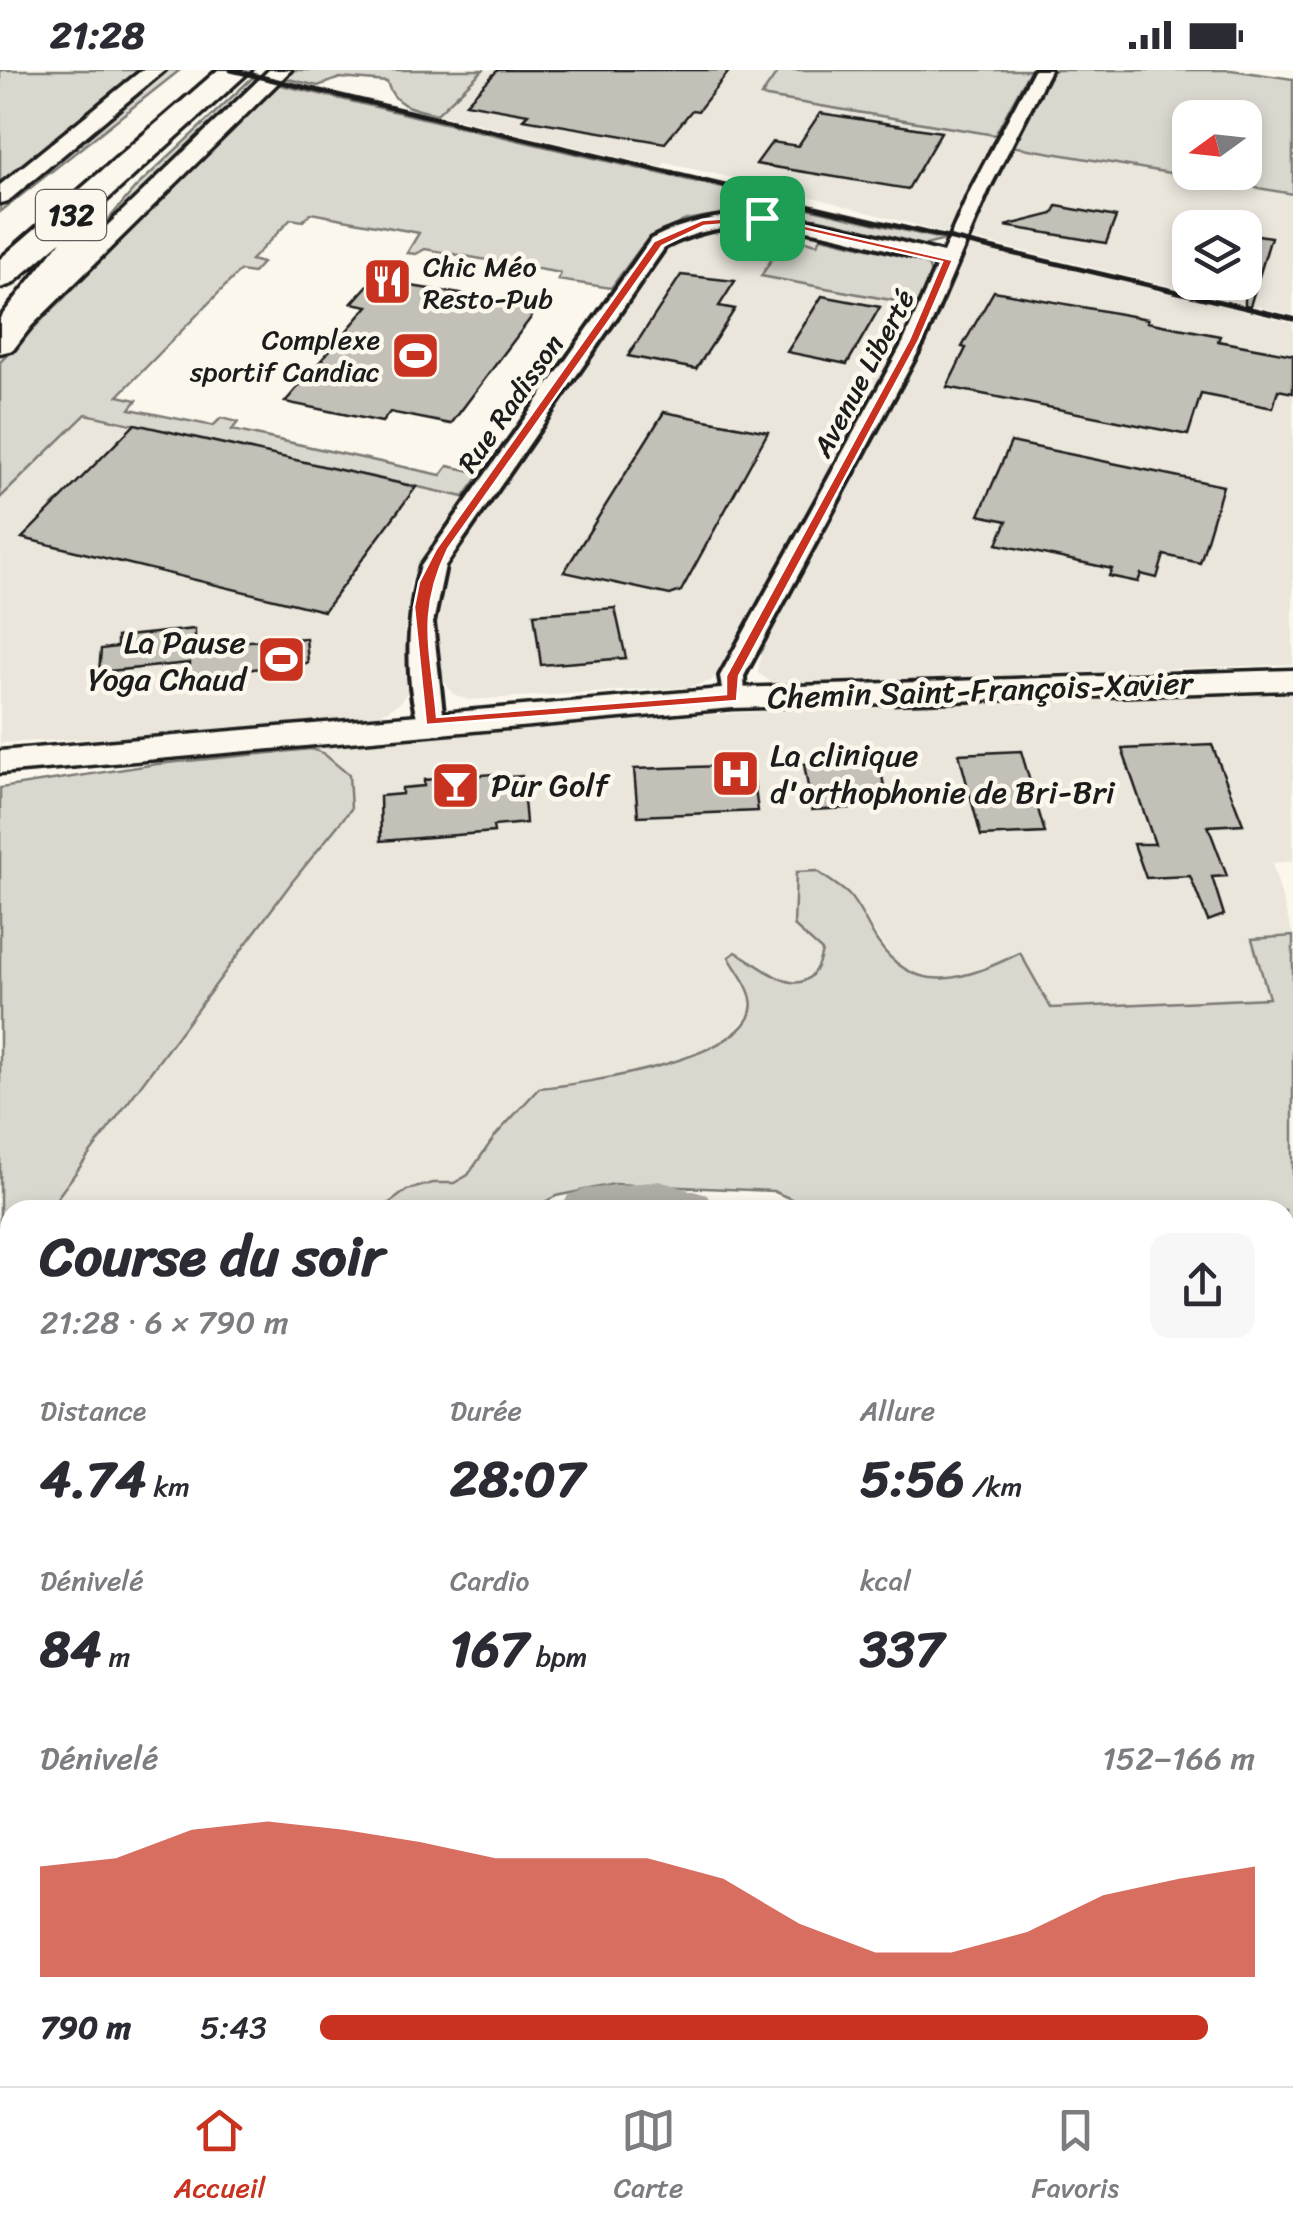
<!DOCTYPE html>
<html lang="fr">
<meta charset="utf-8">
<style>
:root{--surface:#fff;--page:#f7f7f7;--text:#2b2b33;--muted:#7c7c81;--line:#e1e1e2;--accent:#c8321e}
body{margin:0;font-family:Sriracha,sans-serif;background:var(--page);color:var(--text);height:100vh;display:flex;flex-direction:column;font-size:38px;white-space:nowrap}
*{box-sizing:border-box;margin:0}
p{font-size:32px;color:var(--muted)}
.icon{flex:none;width:55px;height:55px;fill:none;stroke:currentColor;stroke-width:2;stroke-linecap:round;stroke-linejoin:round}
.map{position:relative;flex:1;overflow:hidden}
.side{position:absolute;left:0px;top:1130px;width:1295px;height:888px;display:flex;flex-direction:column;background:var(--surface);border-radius:30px 30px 0 0;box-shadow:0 5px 15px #0003}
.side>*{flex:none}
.needle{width:65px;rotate:255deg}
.tools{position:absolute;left:1172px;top:30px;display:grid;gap:20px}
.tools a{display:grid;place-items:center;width:90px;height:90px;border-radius:20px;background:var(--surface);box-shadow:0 5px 15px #0003;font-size:50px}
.pin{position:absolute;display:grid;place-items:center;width:85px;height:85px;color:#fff;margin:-42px;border-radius:20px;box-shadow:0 5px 15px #0006}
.round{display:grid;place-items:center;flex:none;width:105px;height:105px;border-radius:20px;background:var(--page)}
.overview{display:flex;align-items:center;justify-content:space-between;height:170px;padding:0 40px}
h1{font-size:55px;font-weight:700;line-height:75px}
.figures{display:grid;grid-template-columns:repeat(3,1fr);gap:15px;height:170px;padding:10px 40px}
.figures div{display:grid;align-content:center}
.figures b{font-size:50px;font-weight:700}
.figures small{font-size:28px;font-weight:400}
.figures p{font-size:28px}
.chart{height:280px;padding:20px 40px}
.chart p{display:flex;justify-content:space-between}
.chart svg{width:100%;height:180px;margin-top:10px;fill:var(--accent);opacity:.7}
ul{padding:0 40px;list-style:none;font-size:32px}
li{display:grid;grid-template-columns:160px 120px 1fr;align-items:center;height:75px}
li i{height:25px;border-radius:12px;background:var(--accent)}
.status{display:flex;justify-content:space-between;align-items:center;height:70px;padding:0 50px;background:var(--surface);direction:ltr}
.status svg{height:28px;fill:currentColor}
.tabs{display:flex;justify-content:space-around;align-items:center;height:140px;border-top:2px solid var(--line);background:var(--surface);font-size:28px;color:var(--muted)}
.tabs a{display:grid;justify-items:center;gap:5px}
.tabs .selected{color:var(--accent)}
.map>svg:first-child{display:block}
.built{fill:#eae6dc;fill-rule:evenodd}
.green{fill:#dad7ce;stroke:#7b7a75;stroke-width:2.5;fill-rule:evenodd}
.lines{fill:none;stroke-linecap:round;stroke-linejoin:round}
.river{fill:#afaca5;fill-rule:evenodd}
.building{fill:#c3c0b8;stroke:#1c1c1c;stroke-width:2.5}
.minor-casing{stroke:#1c1c1c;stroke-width:8}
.tertiary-casing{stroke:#1c1c1c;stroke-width:7}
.motorway-casing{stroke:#1c1c1c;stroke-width:7}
.minor{fill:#fbf7ec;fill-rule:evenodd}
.tertiary{fill:#fbf7ec;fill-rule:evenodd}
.motorway{fill:#fbf7ec;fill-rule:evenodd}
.rail{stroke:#1c1c1c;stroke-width:5}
.route{fill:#c8321e;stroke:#fff;stroke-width:2.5;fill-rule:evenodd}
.labels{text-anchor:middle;stroke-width:9;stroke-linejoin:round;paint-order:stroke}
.far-poi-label{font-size:28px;fill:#1c1c1c;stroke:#fbf7ec;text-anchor:start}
.far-street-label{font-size:28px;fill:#1c1c1c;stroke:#fbf7ec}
.shield{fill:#fbf7ec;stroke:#5f5e5a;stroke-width:2.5}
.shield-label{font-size:30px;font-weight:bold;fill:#1c1c1c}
.poi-label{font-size:32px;fill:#1c1c1c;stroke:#fbf7ec;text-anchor:start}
.street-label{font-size:32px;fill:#1c1c1c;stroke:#fbf7ec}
</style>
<div class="status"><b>21:28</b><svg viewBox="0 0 49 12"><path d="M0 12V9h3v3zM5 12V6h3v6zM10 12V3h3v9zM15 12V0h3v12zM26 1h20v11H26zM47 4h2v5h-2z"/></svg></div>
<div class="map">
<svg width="1293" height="2016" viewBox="0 0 1293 2016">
<rect width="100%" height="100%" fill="#fbf7ec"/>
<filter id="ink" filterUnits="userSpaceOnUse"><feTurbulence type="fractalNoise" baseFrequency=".01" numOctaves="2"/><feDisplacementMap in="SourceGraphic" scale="20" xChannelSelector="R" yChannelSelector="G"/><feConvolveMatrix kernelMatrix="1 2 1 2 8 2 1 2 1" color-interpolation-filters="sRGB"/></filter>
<g filter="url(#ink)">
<!-- built -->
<g class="built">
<path d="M483,0H779L762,26L995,65L947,164L784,119L665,93L662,97L437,44Z"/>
<path d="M1011,76L1293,124V245L968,168ZM1190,158H1245V212H1190Z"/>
<path d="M762,154L822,167L793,212L918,235L719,602L711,611L690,617L468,630L453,624L441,607L435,544L444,505L457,481L670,175L683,167L721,155Z"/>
<path d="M966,175L1293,253V594L774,614L758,603L761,582L909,306L944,234Z"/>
<path d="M86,344L464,427L428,478L410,513L405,561L411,615L401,632L379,645L146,666L0,673V428Z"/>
<path d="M1293,624V791L1272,793L1293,866L1253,869L1270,928L1050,938L1020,883L958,907L927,910L901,899L867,853L797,802L800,864L822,881L809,910L797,914L781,910L752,891L729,888L751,929L750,943L731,966L692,986L621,1008L539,1018L495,1066L468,1105L454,1113H433L407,1120L380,1140H48L292,812L351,740L349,705L323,683L311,679L507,657L819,638Z"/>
<path d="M10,1192V1331L0,1324V1205Z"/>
</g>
<!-- green -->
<g class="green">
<path d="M0,0H143L0,116Z"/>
<path d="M161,0H180L0,142V132Z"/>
<path d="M292,0H483L437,44C414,39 394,37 387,12L340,8L318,16L284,8Z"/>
<path d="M779,0H1030L995,65L761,26Z"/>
<path d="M1050,0H1231L1293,9V124L1011,76ZM1190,48H1245V102H1190Z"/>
<path d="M252,8L263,11L68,197L136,117Z"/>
<path d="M277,14L945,170L918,177L784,145L726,143L686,150L654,166L641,177L611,218L558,210L561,203L425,179L416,184L407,183L419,163L311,143L303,151L291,149L251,190L262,193L253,203L240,201L118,326L137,330L130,339L213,356L221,348L238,352L232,360L441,405L448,396L476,402L477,409L464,427L86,344L0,428V292Z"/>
<path d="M786,166L817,174L822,167L914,189L928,195L931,204L918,235L761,206Z"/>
<path d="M311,679L323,683L349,705L351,739L292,812L48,1140H10V1192L0,1205V718L157,694Z"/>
<path d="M817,801C827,809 839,816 848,824C860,837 867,856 877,871C916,929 966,909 1020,883L1051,938L1269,928L1252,869L1293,866V1231L1285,1235V1140H816L773,1121L614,1114L556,1126L530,1140H380L407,1120L433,1113H454L468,1105L495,1066L539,1018C578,1015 764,988 751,929C749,915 735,899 729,887L736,882C768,900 809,941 822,881L794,856L796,802Z"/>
<path d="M0,1324L10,1331V1627L0,1622Z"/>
<path d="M0,1696L10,1711V1855L0,1856Z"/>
<path d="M261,2008H394L383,2016H260Z"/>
</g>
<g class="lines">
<!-- river -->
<g class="river">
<path d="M659,1111L707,1125L714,1140H561L568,1125L586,1119Z"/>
<path d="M1293,1230V1276L1285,1277V1231Z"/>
<path d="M0,1630L10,1634V1700L0,1696Z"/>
</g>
</g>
<!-- building -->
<g class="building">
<path d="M498,0H730L698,41L692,40L665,73L523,49L528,44L466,33Z"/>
<path d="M820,43L941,62L908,119L756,94L772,72L798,76Z"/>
<path d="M1057,136L1116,147L1106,173L1005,156L1053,144Z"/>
<path d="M1245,163L1271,167L1250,236L1245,235Z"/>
<path d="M681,205L735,211L719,236L735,239L717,267L696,299L628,286Z"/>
<path d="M385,208L405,215L539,237L451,354L390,342L382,352L285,332L368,236L352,233L368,215Z"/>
<path d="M994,221L1148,249L1147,252L1220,266L1218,271L1293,285V323L1278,320L1273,338L1201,324L1188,365L947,317L966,278L962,277Z"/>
<path d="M822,226L880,237L847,294L787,282Z"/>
<path d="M664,342L768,362L681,521L670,525L564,502Z"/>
<path d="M135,354L416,417L324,541L22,468Z"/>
<path d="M1011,372L1223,416L1200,493L1164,485L1157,508L1141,504L1138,512L1109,506L1112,499L997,474L1007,451L979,445Z"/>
<path d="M615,538L626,588L541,595L534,544Z"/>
<path d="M195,559V574L306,568L308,593L189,606L190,593L99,602L101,579L117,577V567Z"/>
<path d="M1212,675L1243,754L1208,756L1227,806L1212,807L1224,845L1208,851L1190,806L1146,808L1134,774H1155L1122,679Z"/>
<path d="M1021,681L1045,763L981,766L959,684Z"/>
<path d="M879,691L888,736L812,740L804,694Z"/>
<path d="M752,695L758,741L638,746L634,699Z"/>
<path d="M492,704V708L522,706L526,753L493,756L494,762L381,771L380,726L402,724V718L424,716V710Z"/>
</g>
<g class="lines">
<defs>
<g id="minor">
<path d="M1034,0H1050L989,119L924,271L744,606L745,628L742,634H724L720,606L904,271L938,193C847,171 754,130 665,177L445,496L433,553L444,652L440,658H422C403,624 408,532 421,496L651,169C749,119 844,159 943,183L971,119Z"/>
<path d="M439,2008H499L495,2016H435Z"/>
</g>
<g id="tertiary">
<path d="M142,0H165L8,131L0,133V115Z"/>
<path d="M269,0H291L9,278L0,281V259Z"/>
<path d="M1293,600V620L733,638L0,703V681L733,618Z"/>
</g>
<path id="motorway" d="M218,0H251L67,166L89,167L94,174L13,280L0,283V248L61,171L12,214L0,218V189Z"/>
</defs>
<!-- minor casing -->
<use href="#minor" class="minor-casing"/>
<!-- tertiary casing -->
<use href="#tertiary" class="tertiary-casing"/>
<!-- motorway casing -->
<use href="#motorway" class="motorway-casing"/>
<!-- minor -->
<use href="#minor" class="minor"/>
<!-- tertiary -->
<use href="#tertiary" class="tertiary"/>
<!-- motorway -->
<use href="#motorway" class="motorway"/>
<!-- rail -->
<path class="rail" d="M231,0L1293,249"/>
</g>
</g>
<!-- route -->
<path class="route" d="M762,146L953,190L919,270L739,606L737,631L426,655L414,537L419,512L436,479L654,171L702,150ZM762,151L942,192L909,270L726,606V624L437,647C431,580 417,542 448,479L662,176L704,156Z"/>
<!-- icons -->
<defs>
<symbol id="restaurant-square" viewBox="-11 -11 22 22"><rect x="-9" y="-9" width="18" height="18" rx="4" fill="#c8321e" stroke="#fbf7ec"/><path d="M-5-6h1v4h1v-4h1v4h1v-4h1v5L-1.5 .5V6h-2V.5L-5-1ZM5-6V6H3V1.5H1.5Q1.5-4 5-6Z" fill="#fff"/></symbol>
<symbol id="stadium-square" viewBox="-11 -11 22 22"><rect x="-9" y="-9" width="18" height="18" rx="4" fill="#c8321e" stroke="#fbf7ec"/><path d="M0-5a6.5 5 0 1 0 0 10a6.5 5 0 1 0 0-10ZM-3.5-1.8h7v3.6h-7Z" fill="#fff"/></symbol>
<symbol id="hospital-square" viewBox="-11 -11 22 22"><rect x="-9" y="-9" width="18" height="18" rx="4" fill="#c8321e" stroke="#fbf7ec"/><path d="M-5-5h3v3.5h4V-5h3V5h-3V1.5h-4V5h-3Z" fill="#fff"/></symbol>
<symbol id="bar-square" viewBox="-11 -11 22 22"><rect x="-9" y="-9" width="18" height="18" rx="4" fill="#c8321e" stroke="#fbf7ec"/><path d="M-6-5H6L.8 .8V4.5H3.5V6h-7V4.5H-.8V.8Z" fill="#fff"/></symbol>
</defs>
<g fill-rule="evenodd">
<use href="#restaurant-square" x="360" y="184" width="55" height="55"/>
<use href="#stadium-square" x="388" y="258" width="55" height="55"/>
<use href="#stadium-square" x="254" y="562" width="55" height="55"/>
<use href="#hospital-square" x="708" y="676" width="55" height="55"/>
<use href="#bar-square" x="428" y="688" width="55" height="55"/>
</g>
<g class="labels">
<!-- far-poi labels -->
<g class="far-poi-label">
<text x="423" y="206">Chic Méo<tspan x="423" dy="32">Resto-Pub</tspan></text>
<text x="380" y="279" text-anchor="end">Complexe<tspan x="380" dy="32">sportif Candiac</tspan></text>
</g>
<!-- far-street labels -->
<g class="far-street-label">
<text transform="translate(863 303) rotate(-62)" y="10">Avenue Liberté</text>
<text transform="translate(510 333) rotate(-55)" y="10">Rue Radisson</text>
</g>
<!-- shield labels -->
<rect class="shield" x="36" y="120" width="70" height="50" rx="8"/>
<g class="shield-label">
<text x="71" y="155">132</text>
</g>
<!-- poi labels -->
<g class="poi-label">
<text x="246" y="583" text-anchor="end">La Pause<tspan x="246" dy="37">Yoga Chaud</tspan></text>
<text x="770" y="696">La clinique<tspan x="770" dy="37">d'orthophonie de Bri-Bri</tspan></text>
<text x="491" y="726">Pur Golf</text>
</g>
<!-- street labels -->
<g class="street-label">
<text transform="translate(980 620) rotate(-2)" y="11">Chemin Saint-François-Xavier</text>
</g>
</g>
</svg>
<div class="tools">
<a><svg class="needle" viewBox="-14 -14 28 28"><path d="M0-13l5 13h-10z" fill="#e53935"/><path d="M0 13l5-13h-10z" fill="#7c7c81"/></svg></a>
<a><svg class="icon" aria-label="layers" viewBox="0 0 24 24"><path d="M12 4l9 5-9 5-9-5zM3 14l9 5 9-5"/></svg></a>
</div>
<div class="pin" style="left:762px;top:148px;background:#1e9e55"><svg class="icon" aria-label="arrive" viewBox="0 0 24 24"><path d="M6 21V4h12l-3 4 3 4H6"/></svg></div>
<section class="side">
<div class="overview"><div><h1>Course du soir</h1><p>21:28 · 6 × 790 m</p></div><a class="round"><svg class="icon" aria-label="share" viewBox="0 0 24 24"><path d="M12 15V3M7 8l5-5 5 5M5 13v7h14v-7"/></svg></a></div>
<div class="figures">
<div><p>Distance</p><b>4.74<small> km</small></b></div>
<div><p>Durée</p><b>28:07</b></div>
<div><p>Allure</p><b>5:56<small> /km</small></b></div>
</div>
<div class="figures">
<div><p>Dénivelé</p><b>84<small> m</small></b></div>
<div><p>Cardio</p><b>167<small> bpm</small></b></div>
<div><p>kcal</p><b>337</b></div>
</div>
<div class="chart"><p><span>Dénivelé</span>152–166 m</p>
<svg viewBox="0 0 160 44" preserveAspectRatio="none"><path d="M0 44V17L10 15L20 8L30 6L40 8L50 11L60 15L70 15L80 15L90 20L100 31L110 38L120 38L130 33L140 24L150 20L160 17V44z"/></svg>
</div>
<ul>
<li><b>790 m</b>5:43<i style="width:95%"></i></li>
</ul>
</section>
</div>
<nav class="tabs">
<a class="selected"><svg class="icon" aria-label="home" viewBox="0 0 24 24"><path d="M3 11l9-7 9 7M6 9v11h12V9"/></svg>Accueil</a>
<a><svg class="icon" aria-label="map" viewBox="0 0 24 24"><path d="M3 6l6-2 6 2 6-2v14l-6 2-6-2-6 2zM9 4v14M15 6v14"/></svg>Carte</a>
<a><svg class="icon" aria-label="saved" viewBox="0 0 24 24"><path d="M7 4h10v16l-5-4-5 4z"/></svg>Favoris</a>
</nav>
